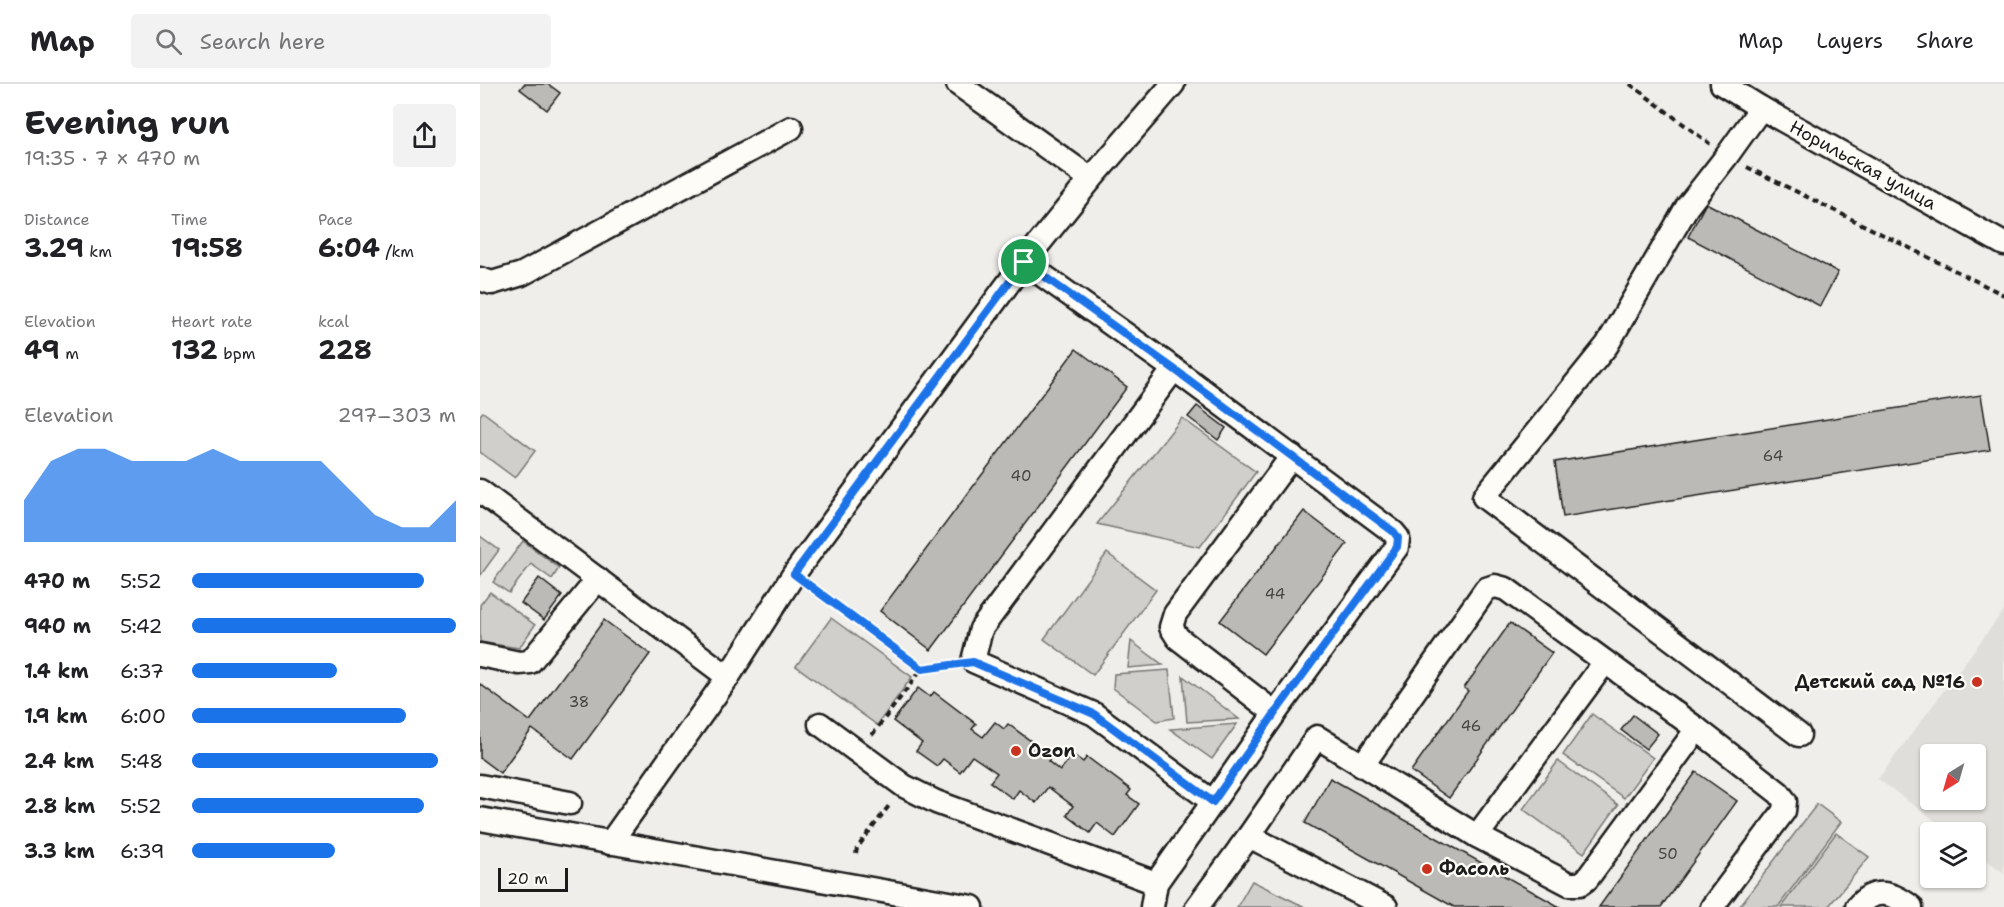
<!DOCTYPE html>
<meta charset="utf-8">
<style>
:root{--surface:#fff;--page:#f2f2f2;--text:#202124;--muted:#757577;--line:#e0e0e0;--accent:#1a73e8}
body{margin:0;font-family:"Shantell Sans",sans-serif;background:var(--page);color:var(--text);height:100vh;display:flex;flex-direction:column;font-size:22px;white-space:nowrap}
*{box-sizing:border-box;margin:0}
p{font-size:20px;color:var(--muted)}
.icon{flex:none;width:33px;height:33px;fill:none;stroke:currentColor;stroke-width:2;stroke-linecap:round;stroke-linejoin:round}
.map{position:relative;flex:1;overflow:hidden}
.side{display:flex;flex-direction:column;background:var(--surface);width:480px}
.side>*{flex:none}
.needle{width:39px;rotate:217deg}
.buttons{position:absolute;left:1440px;top:660px;display:grid;gap:12px}
.buttons a{display:grid;place-items:center;width:66px;height:66px;border-radius:6px;background:var(--surface);box-shadow:0 2px 4px #0004;font-size:30px}
.scale{position:absolute;left:18px;bottom:15px;width:70px;box-sizing:border-box;padding-left:6px;border:3px solid #1c1c1c;border-top:0;font-size:16px;line-height:21px;white-space:nowrap;color:#1c1c1c;-webkit-text-stroke:4px #fdfcf7;paint-order:stroke}
.pin{position:absolute;display:grid;place-items:center;width:51px;height:51px;color:#fff;margin:-26px;border:3px solid #fff;border-radius:50%;box-shadow:0 2px 6px #0007}
.round{display:grid;place-items:center;flex:none;width:63px;height:63px;border-radius:6px;background:var(--page)}
.head{display:flex;align-items:center;justify-content:space-between;height:102px;padding:0 24px}
h1{font-size:33px;font-weight:700;line-height:45px}
.figures{display:grid;grid-template-columns:repeat(3,1fr);gap:9px;height:102px;padding:6px 24px}
.figures div{display:grid;align-content:center}
.figures b{font-size:26px;font-weight:700}
.figures small{font-size:16px;font-weight:400}
.figures p{font-size:16px}
.chart{height:168px;padding:12px 24px}
.chart p{display:flex;justify-content:space-between}
.chart svg{width:100%;height:108px;margin-top:6px;fill:var(--accent);opacity:.7}
ul{padding:0 24px;list-style:none;font-size:20px}
li{display:grid;grid-template-columns:96px 72px 1fr;align-items:center;height:45px}
li i{height:15px;border-radius:8px;background:var(--accent)}
header{display:flex;align-items:center;gap:36px;box-sizing:border-box;height:84px;padding:0 30px;background:var(--surface);border-bottom:2px solid var(--line)}
header strong{font-size:28px}
nav{display:flex;gap:33px;margin-inline-start:auto;font-size:21px}
.search{width:420px;height:54px;background:var(--page);display:flex;align-items:center;gap:15px;box-sizing:border-box;padding:0 21px;border-radius:6px;color:var(--muted);font-size:22px}
main{display:flex;flex:1;min-height:0}
.map>svg:first-child{display:block}
.built{fill:#e0deda;fill-rule:evenodd}
.green{fill:#d0cfcc;stroke:#767674;stroke-width:1.5}
.building{fill:#bbbab6;stroke:#1c1c1c;stroke-width:1.5}
.lines{fill:none;stroke-linecap:round;stroke-linejoin:round}
.minor-casing{stroke:#1c1c1c;stroke-width:27}
.path{stroke:#1c1c1c;stroke-width:4;stroke-dasharray:6 4.5;stroke-linecap:butt}
.minor{stroke:#fdfcf7;stroke-width:22}
.route-casing{stroke:#fff;stroke-width:12}
.route{stroke:#1a73e8;stroke-width:8}
.poi-dot{fill:#c8321e;stroke:#fdfcf7;stroke-width:2}
.labels{text-anchor:middle;stroke-width:4.5;stroke-linejoin:round;paint-order:stroke}
.number-label{font-size:15px;fill:#444442}
.street-label{font-size:18px;fill:#1c1c1c;stroke:#fdfcf7}
.poi-label{font-size:18px;font-weight:bold;fill:#1c1c1c;stroke:#fdfcf7;text-anchor:start}
</style>
<header>
<strong>Map</strong>
<div class="search"><svg class="icon" aria-label="search" viewBox="0 0 24 24"><circle cx="10" cy="10" r="6"/><path d="M15 15l6 6"/></svg>Search here</div>
<nav><a>Map</a><a>Layers</a><a>Share</a></nav>
</header>
<main>
<section class="side">
<div class="head"><div><h1>Evening run</h1><p>19:35 · 7 × 470 m</p></div><a class="round"><svg class="icon" aria-label="share" viewBox="0 0 24 24"><path d="M12 15V3M7 8l5-5 5 5M5 13v7h14v-7"/></svg></a></div>
<div class="figures">
<div><p>Distance</p><b>3.29<small> km</small></b></div>
<div><p>Time</p><b>19:58</b></div>
<div><p>Pace</p><b>6:04<small> /km</small></b></div>
</div>
<div class="figures">
<div><p>Elevation</p><b>49<small> m</small></b></div>
<div><p>Heart rate</p><b>132<small> bpm</small></b></div>
<div><p>kcal</p><b>228</b></div>
</div>
<div class="chart"><p><span>Elevation</span>297–303 m</p>
<svg viewBox="0 0 160 44" preserveAspectRatio="none"><path d="M0 44V27L10 11L20 6L30 6L40 11L50 11L60 11L70 6L80 11L90 11L100 11L110 11L120 22L130 33L140 38L150 38L160 27V44z"/></svg>
</div>
<ul>
<li><b>470 m</b>5:52<i style="width:88%"></i></li>
<li><b>940 m</b>5:42<i style="width:100%"></i></li>
<li><b>1.4 km</b>6:37<i style="width:55%"></i></li>
<li><b>1.9 km</b>6:00<i style="width:81%"></i></li>
<li><b>2.4 km</b>5:48<i style="width:93%"></i></li>
<li><b>2.8 km</b>5:52<i style="width:88%"></i></li>
<li><b>3.3 km</b>6:39<i style="width:54%"></i></li>
</ul>
</section>
<div class="map">
<svg width="1524" height="823" viewBox="0 0 1524 823">
<rect width="100%" height="100%" fill="#f0eeea"/>
<filter id="ink" filterUnits="userSpaceOnUse"><feTurbulence type="fractalNoise" baseFrequency=".0167" numOctaves="2"/><feDisplacementMap in="SourceGraphic" scale="12" xChannelSelector="R" yChannelSelector="G"/><feConvolveMatrix kernelMatrix="1 2 1 2 8 2 1 2 1" color-interpolation-filters="sRGB"/></filter>
<g filter="url(#ink)">
<!-- built -->
<path class="built" d="M1524,526V789L1496,768V748H1470L1398,695ZM1450,670H1496V716H1450Z"/>
<!-- green -->
<g class="green">
<path d="M3,328L55,367L35,394L0,368V331Z"/>
<path d="M702,334L776,388L720,463L617,440Z"/>
<path d="M0,452L19,466L0,492Z"/>
<path d="M43,457L79,484L72,495L51,480L29,509L13,498Z"/>
<path d="M627,469L676,506L613,591L564,555Z"/>
<path d="M10,508L55,541L39,564L0,558V521Z"/>
<path d="M351,534L432,593L397,641L316,582Z"/>
<path d="M651,557L683,581L648,584Z"/>
<path d="M689,586L694,634L677,637L633,604L634,590Z"/>
<path d="M703,592L759,635L707,638Z"/>
<path d="M1112,630L1173,674L1144,714L1083,671Z"/>
<path d="M757,640L732,675L690,645Z"/>
<path d="M1078,677L1138,721L1104,769L1043,725Z"/>
<path d="M1337,720L1361,738L1298,823H1259Z"/>
<path d="M1356,749L1389,773L1348,823H1301Z"/>
<path d="M772,797L825,823H757Z"/>
</g>
<!-- building -->
<g class="building">
<path d="M44,0H68L80,9L67,26L40,5Z"/>
<path d="M1226,119L1358,188L1340,222L1208,153Z"/>
<path d="M596,265L647,303L451,566L400,527Z"/>
<path d="M1501,311L1510,366L1083,433L1075,378Z"/>
<path d="M717,322L746,344L738,356L708,333Z"/>
<path d="M824,427L867,460L783,570L740,537Z"/>
<path d="M59,494L82,512L64,536L41,519Z"/>
<path d="M124,536L170,570L93,675L52,645L20,689L0,674V600L50,637Z"/>
<path d="M1030,539L1072,569L969,714L931,687L988,607L984,604Z"/>
<path d="M438,604L450,613L454,608L496,640L492,645L503,653L515,638L524,645L528,640L571,672L568,677L580,687L592,670L603,678L607,673L651,706L647,711L659,720L635,753L617,739L610,749L587,731L593,722L568,703L556,719L539,706L533,715L510,698L517,689L492,672L480,688L463,675L457,682L436,667L442,659L413,637Z"/>
<path d="M1153,631L1178,650L1166,665L1141,646Z"/>
<path d="M1216,688L1257,717L1181,823H1119Z"/>
<path d="M850,694L1080,823H974L825,739Z"/>
</g>
<g class="lines">
<defs>
<g id="minor">
<path d="M478,0L611,95"/>
<path d="M1242,0L1281,24L1524,160"/>
<path d="M1281,24L1246,73L1207,123L1127,261L1004,413L1319,651"/>
<path d="M544,178L694,285L501,545L493,577L614,630L733,718L676,799L672,823"/>
<path d="M0,195L12,199L42,190L311,44"/>
<path d="M694,285L913,448L918,454L917,463L795,629L733,718"/>
<path d="M0,407L248,593"/>
<path d="M0,571L39,579L50,578L118,495"/>
<path d="M795,629L698,554L691,543L695,530L812,372"/>
<path d="M340,640L424,702L456,718L676,799"/>
<path d="M1217,645L1299,709L1305,717L1304,727L1232,823"/>
<path d="M0,702L90,719"/>
<path d="M0,735L492,823"/>
<path d="M997,752L1125,578"/>
<path d="M130,759L248,593L314,490L544,178L611,95L693,0"/>
<path d="M760,764L769,752L906,823"/>
<path d="M717,823L769,752L837,653L997,752L1089,800H1100L1107,795L1217,645L1026,505L1015,502L1006,505L882,682"/>
<path d="M1377,823C1395,802 1413,809 1431,823"/>
</g>
</defs>
<!-- minor casing -->
<use href="#minor" class="minor-casing"/>
<!-- path -->
<g class="path">
<path d="M1150,0L1230,60"/>
<path d="M1267,83L1524,211"/>
<path d="M332,504L442,585"/>
<path d="M392,651L442,585L472,581"/>
<path d="M376,770L377,764L411,719"/>
</g>
<!-- minor -->
<use href="#minor" class="minor"/>
</g>
</g>
<g class="lines" filter="url(#ink)">
<defs>
<path id="route" d="M544,178L694,285L914,448L918,454L917,463L795,629L733,718L614,630L493,578L442,585L314,490Z"/>
</defs>
<!-- route casing -->
<use href="#route" class="route-casing"/>
<!-- route -->
<use href="#route" class="route"/>
</g>
<!-- markers -->
<g class="poi-dot">
<circle cx="1497" cy="598" r="6"/>
<circle cx="536" cy="667" r="6"/>
<circle cx="947" cy="785" r="6"/>
</g>
<g class="labels">
<!-- number labels -->
<g class="number-label">
<text x="1293" y="377">64</text>
<text x="541" y="397">40</text>
<text x="795" y="515">44</text>
<text x="99" y="623">38</text>
<text x="991" y="647">46</text>
<text x="1188" y="775">50</text>
</g>
<!-- street labels -->
<g class="street-label">
<text transform="translate(1383 81) rotate(29)" y="6">Норильская улица</text>
</g>
<!-- poi labels -->
<g class="poi-label">
<text x="1485" y="604" text-anchor="end">Детский сад №16</text>
<text x="548" y="673">Ozon</text>
<text x="959" y="791">Фасоль</text>
</g>
</g>
</svg>
<div class="buttons">
<a><svg class="needle" viewBox="-14 -14 28 28"><path d="M0-13l5 13h-10z" fill="#e53935"/><path d="M0 13l5-13h-10z" fill="#757577"/></svg></a>
<a><svg class="icon" aria-label="layers" viewBox="0 0 24 24"><path d="M12 4l9 5-9 5-9-5zM3 14l9 5 9-5"/></svg></a>
</div>
<div class="scale">20 m</div>
<div class="pin" style="left:544px;top:178px;background:#1e9e55"><svg class="icon" aria-label="arrive" viewBox="0 0 24 24"><path d="M6 21V4h12l-3 4 3 4H6"/></svg></div>
</div>
</main>
